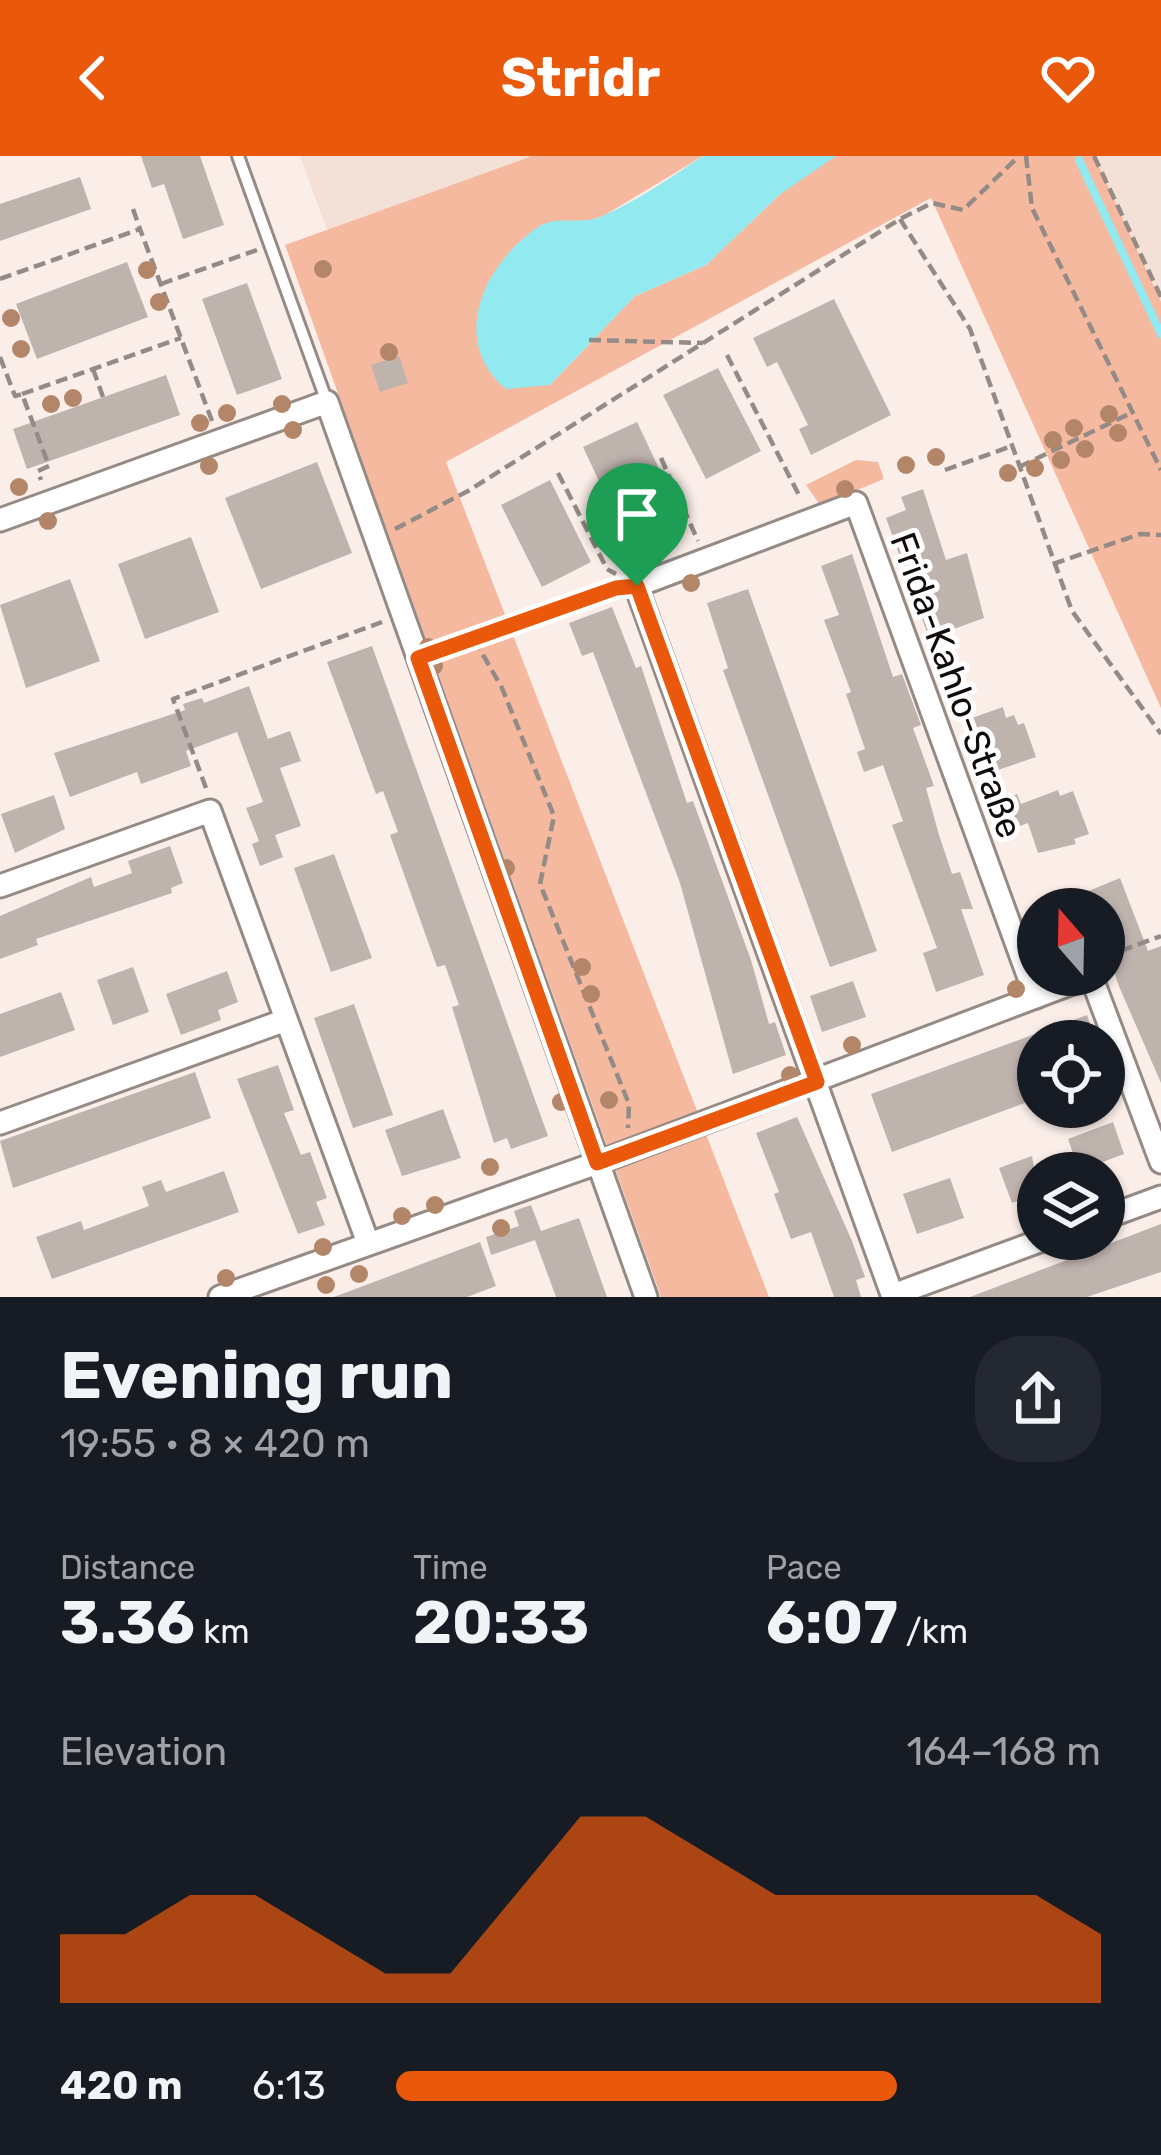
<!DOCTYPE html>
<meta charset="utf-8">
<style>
:root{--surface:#171b24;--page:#242831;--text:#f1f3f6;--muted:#9ea1a6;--accent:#ea580c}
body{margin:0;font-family:Rubik,sans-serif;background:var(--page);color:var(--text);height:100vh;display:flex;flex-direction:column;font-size:45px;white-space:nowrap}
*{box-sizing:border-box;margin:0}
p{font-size:39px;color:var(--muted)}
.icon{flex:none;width:66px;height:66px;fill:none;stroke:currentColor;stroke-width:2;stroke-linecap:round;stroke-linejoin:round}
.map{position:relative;height:1141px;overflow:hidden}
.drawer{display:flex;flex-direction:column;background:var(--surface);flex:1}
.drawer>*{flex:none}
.needle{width:78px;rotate:340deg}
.tools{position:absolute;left:1017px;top:732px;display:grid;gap:24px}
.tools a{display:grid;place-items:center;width:108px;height:108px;border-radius:50%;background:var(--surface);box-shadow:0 3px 9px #0004;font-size:60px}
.pin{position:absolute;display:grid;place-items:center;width:102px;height:102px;color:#fff;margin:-123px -51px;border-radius:50% 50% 50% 0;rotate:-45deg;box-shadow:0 0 12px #0007}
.pin .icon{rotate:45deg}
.round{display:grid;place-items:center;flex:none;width:126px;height:126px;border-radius:48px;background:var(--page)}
.head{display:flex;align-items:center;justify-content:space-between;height:204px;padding:0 60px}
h1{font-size:66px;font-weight:700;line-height:90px}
.figures{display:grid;grid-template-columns:repeat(3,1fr);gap:18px;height:204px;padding:12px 60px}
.figures div{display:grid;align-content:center}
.figures b{font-size:60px;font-weight:700}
.figures small{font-size:33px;font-weight:400}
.figures p{font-size:33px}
.chart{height:336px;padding:24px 60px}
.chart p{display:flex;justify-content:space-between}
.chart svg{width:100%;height:216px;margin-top:12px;fill:var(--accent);opacity:.7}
ul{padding:0 60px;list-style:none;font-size:39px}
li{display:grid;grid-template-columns:192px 144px 1fr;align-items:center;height:90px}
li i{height:30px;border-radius:15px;background:var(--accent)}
header{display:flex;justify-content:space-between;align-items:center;height:156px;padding:0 60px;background:var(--accent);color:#fff;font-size:54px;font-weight:700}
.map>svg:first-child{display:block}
.built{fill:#f3e0d7}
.green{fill:#f5b99f}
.water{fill:#92eaf0}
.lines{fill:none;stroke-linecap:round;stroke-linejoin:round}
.stream{stroke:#92eaf0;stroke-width:8}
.building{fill:#bfb3ae}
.service-casing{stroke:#968a85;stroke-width:16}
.minor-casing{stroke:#968a85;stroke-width:27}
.path{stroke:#948b87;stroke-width:4.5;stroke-dasharray:12 6;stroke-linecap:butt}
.service{stroke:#fff;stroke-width:10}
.minor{stroke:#fff;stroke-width:21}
.tree{fill:#b48669}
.route-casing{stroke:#fff;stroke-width:24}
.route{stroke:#ea580c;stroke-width:15}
.labels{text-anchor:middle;stroke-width:10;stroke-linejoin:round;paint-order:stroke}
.street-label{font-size:36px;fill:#100c0a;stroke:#fff}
</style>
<header><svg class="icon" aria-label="back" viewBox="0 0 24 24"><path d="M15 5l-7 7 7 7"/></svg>Stridr<svg class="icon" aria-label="heart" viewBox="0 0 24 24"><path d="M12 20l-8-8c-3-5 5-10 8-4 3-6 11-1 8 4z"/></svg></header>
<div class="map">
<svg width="1161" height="1141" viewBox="0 0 1161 1141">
<rect width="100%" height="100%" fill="#fbeee9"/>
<!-- built -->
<g class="built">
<path d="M300,0H532L327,74Z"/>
<path d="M1094,0H1161V146Z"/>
</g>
<!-- green -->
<g class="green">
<path d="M532,0H703L605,59L580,68H543L515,90L490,126L551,228L635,140L706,109L779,39L820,6L836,0H1094L1161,146V552L931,42L446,306L769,1141H661L285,89Z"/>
<path d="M856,304L878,306L884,323L820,349L806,329Z"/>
</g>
<!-- water -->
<path class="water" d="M703,0H836L779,39L706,109L635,140L550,229L506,233C448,184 484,108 538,71C557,59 579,69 600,61C636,46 671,21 703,0Z"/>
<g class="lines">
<!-- stream -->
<path class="stream" d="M1079,4L1161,178"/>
</g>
<!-- building -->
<g class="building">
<path d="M141,0H200L224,69L183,83L164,28L152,32Z"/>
<path d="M80,21L91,53L0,85V48Z"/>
<path d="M127,106L148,161L37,203L16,148Z"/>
<path d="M247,127L282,223L237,239L202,143Z"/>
<path d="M834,143L891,259L811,299L799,273L808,269L777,206L767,211L753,182Z"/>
<path d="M399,200L408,227L380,236L371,209Z"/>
<path d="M718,212L761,295L706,323L663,239Z"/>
<path d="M166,219L180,259L27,313L13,273Z"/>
<path d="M637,266L672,340L619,368L583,291Z"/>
<path d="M317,306L352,397L261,433L225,342Z"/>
<path d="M550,324L591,406L542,431L501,349Z"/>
<path d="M923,333L946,404L967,397L984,462L929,482L886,362L906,354L901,341Z"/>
<path d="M191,381L219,456L145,483L118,408Z"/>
<path d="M852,398L893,521L902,518L921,569L913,572L934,630L926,632L939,679L952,718L960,716L973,753H961L984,819L936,836L923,797L937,792L892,669L903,665L883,609L864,616L857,596L865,593L846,538L851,536L824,464L839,459L821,410Z"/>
<path d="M70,423L100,505L26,532L0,449Z"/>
<path d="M748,433L877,795L830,811L723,514L728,512L707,447Z"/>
<path d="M612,451L636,512L641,510L687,647L693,645L751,804L769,868L775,866L786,899L733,918L680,727L593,496L582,500L569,467Z"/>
<path d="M372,490L548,980L511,993L507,982L494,987L452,851L459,849L445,809L437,811L390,679L398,676L383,635L376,638L327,506Z"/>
<path d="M249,530L268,583L290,575L301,605L280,612L301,670L275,679L283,701L260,710L252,688L259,685L246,652L263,646L237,576L186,595L191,610L141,628L137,616L70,641L54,597L185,554L183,548L202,542L204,547Z"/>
<path d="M1003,551L1006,562L1014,559L1018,569L1024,567L1036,601L992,616L972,562Z"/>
<path d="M1058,634L1060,640L1073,635L1089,678L1074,683L1076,688L1038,697L1028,667L1006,675L996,646L1017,638L1021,648Z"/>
<path d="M54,639L65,673L15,697L1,658Z"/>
<path d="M170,690L183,727L171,732L172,737L36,783L38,789L0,803V760L91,721L94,731L132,717L128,705Z"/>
<path d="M334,698L372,802L331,816L294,712Z"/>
<path d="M1120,722L1148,795L1161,790V927L1118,828L1104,778V753H1045Z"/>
<path d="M133,811L149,856L113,869L97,824Z"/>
<path d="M227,815L238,846L218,854L221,864L181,879L166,838Z"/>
<path d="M853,825L866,861L822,876L810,840Z"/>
<path d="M61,836L75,874L0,901V858Z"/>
<path d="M354,848L393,959L353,972L314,862Z"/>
<path d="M1087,859L1096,885H1038V942L892,996L871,938Z"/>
<path d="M278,909L294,954L284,957L301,999L310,996L327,1042L316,1046L325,1069L298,1078L237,923Z"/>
<path d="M195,916L211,962L13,1032L0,985Z"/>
<path d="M443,953L461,1002L402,1020L385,974Z"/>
<path d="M797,961L852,1085L865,1121L856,1124L861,1141H834L811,1076L791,1083L774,1038L779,1036L756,977Z"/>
<path d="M1113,966L1124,998L1079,1015L1068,983Z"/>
<path d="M1032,1000L1038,1037L1012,1047L999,1012Z"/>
<path d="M224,1015L239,1056L52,1123L36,1081L81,1065L84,1074L149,1050L142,1031L161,1024L166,1036Z"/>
<path d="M950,1022L964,1062L917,1078L903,1038Z"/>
<path d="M531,1049L541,1075L579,1062L607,1141H556L535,1084L491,1099L486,1081L519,1070L514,1055Z"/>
<path d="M1161,1068V1116L1087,1141H970Z"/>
<path d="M480,1086L496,1130L467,1141H334Z"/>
</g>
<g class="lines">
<defs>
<path id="service" d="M238,0L327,246"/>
<g id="minor">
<path d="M0,364L327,246L646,1141"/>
<path d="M0,730L210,655L368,1087"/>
<path d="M0,967L286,864"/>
<path d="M1104,1062L1161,1041"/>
<path d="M893,1139L1045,1083"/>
<path d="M220,1141L597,1007L1091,820L1161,1006"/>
<path d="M893,1141L636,430L856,347L1036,841"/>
</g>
</defs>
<!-- service casing -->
<use href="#service" class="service-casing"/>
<!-- minor casing -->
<use href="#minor" class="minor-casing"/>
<!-- path -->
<g class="path">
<path d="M1026,0L1032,52L1161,314"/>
<path d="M1094,0L1161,141"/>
<path d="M133,53L140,73"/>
<path d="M900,63L970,173L1072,455L1161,578"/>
<path d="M0,123L140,73L212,265"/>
<path d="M161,128L257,94"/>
<path d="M589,184L703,187"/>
<path d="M727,199L801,343"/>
<path d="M0,201L15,240L22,238L49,310L38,315L41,324"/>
<path d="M93,213L103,241"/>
<path d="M22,238L181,182"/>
<path d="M661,302L698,385"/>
<path d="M1019,311L1133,256"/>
<path d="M945,314L1012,290"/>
<path d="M558,317L607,413L616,418"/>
<path d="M395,373L468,335L900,63L932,47L963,54L1019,0"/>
<path d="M1053,408L1140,378L1161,379"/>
<path d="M474,483L502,532L554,660L540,728L629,948L628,972"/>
<path d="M437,496L613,433"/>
<path d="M206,632L173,543L382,466"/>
<path d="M1104,801L1161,780"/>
</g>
<!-- service -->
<use href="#service" class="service"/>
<!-- minor -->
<use href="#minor" class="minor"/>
</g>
<!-- trees -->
<g class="tree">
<circle cx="323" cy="113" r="9"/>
<circle cx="147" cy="114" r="9"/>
<circle cx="159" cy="146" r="9"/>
<circle cx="11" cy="162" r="9"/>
<circle cx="21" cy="193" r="9"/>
<circle cx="389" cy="196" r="9"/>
<circle cx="73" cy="242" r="9"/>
<circle cx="51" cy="248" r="9"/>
<circle cx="282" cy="248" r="9"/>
<circle cx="227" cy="257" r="9"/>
<circle cx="1109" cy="258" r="9"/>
<circle cx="200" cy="267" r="9"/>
<circle cx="1074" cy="272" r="9"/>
<circle cx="293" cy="274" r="9"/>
<circle cx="1118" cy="277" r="9"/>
<circle cx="1053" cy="284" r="9"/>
<circle cx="1085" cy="293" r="9"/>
<circle cx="936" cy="301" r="9"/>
<circle cx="1061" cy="304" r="9"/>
<circle cx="906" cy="309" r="9"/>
<circle cx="209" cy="310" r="9"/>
<circle cx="1035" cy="312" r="9"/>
<circle cx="1008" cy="317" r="9"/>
<circle cx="19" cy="331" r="9"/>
<circle cx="845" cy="333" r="9"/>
<circle cx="48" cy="365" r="9"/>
<circle cx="633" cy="393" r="9"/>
<circle cx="691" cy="427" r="9"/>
<circle cx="586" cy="441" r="9"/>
<circle cx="428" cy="491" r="9"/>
<circle cx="434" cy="510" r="9"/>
<circle cx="506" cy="712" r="9"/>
<circle cx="582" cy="811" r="9"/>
<circle cx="1016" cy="833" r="9"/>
<circle cx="591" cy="838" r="9"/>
<circle cx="852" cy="889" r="9"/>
<circle cx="790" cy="919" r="9"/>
<circle cx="609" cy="944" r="9"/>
<circle cx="561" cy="946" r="9"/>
<circle cx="490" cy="1011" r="9"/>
<circle cx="435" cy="1049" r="9"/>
<circle cx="402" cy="1060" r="9"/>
<circle cx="501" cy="1072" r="9"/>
<circle cx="323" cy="1091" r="9"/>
<circle cx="359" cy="1118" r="9"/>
<circle cx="226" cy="1122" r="9"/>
<circle cx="326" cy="1129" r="9"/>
</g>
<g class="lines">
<defs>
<path id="route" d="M637,430L817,926L597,1007L418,502L616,432Z"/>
</defs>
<!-- route casing -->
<use href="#route" class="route-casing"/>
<!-- route -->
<use href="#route" class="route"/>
</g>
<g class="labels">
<!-- street labels -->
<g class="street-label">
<text transform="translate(957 529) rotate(70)" y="13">Frida-Kahlo-Straße</text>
</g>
</g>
</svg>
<div class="tools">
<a><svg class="needle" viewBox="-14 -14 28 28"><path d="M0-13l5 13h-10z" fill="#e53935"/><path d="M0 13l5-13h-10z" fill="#9ea1a6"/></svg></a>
<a><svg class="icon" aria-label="locate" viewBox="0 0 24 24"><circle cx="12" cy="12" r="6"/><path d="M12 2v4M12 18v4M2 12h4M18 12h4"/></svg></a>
<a><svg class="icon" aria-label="layers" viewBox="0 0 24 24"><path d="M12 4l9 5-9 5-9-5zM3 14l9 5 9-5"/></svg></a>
</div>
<div class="pin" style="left:637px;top:430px;background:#1e9e55"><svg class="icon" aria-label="arrive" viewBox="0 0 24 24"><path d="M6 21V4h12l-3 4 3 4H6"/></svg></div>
</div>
<section class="drawer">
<div class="head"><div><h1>Evening run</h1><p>19:55 · 8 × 420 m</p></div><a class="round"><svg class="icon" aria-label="share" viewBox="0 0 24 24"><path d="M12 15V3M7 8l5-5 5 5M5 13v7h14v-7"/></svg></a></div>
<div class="figures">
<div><p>Distance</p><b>3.36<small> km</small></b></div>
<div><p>Time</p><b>20:33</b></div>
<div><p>Pace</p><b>6:07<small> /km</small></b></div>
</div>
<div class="chart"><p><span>Elevation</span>164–168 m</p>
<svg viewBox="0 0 160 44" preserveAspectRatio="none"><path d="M0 44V30L10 30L20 22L30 22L40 30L50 38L60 38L70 22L80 6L90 6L100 14L110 22L120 22L130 22L140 22L150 22L160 30V44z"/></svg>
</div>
<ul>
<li><b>420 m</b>6:13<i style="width:71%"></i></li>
</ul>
</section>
